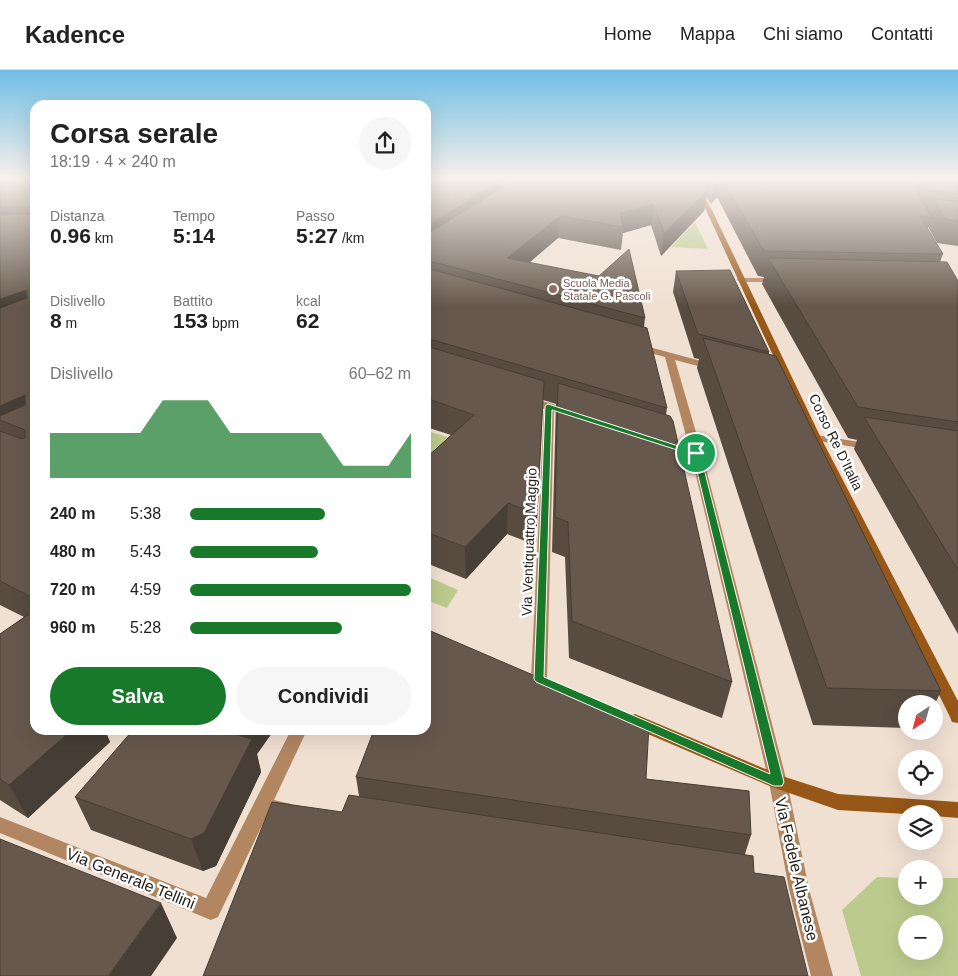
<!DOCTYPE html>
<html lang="it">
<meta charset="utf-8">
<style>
:root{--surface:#fff;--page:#f6f6f6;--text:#222;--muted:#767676;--line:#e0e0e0;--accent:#18792a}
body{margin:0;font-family:Helvetica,sans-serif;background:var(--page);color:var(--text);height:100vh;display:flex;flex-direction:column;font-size:19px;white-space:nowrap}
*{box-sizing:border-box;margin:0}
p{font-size:16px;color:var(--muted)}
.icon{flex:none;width:28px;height:28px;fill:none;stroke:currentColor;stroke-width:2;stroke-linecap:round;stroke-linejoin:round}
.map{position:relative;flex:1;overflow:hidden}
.side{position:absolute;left:30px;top:30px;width:401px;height:635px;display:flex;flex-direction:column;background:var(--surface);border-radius:15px;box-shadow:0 5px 20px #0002}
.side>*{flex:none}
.needle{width:32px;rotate:216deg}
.controls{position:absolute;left:898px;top:625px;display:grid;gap:10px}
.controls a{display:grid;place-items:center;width:45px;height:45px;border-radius:50%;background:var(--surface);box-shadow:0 5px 20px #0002;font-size:25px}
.pin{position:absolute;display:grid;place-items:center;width:42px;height:42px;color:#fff;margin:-21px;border:2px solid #fff;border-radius:50%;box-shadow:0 1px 5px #0007}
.round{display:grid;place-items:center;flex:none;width:52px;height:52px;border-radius:26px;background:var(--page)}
.headline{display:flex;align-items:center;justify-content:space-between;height:85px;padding:0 20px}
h1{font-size:28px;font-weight:700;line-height:38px}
.stats{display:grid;grid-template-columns:repeat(3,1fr);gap:8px;height:85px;padding:5px 20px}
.stats div{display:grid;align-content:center}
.stats b{font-size:21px;font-weight:700}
.stats small{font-size:14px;font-weight:400}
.stats p{font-size:14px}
.chart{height:140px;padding:10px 20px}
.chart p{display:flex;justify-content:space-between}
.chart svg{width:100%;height:90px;margin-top:5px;fill:var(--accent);opacity:.7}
.action{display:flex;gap:10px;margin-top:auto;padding:10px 20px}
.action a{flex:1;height:58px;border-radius:30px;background:var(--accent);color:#fff;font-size:20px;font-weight:700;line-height:58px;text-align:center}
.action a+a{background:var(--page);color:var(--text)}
ul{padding:0 20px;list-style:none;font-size:16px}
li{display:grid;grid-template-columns:80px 60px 1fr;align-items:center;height:38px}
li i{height:12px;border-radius:6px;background:var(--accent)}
header{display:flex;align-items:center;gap:30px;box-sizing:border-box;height:70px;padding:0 25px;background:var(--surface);border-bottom:1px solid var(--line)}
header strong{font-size:24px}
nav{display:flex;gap:28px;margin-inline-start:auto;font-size:18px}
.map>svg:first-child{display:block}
.green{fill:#bccb8d;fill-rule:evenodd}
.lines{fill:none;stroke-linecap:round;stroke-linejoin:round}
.street{fill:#b38662;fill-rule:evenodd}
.secondary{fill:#975717;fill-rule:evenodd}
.wall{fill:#584c41}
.shaded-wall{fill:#473e35}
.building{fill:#66584c;stroke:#473e35}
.route{fill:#18792a;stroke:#fff;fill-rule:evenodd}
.education-dot{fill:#8d6e63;stroke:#fff;stroke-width:2}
.labels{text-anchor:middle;stroke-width:5;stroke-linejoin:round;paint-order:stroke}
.far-education-label{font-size:11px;fill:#785e54;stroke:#fff;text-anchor:start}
.street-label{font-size:14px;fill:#231d18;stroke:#fff}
.near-street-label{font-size:16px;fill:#231d18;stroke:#fff}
</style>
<header>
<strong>Kadence</strong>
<nav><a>Home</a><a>Mappa</a><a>Chi siamo</a><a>Contatti</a></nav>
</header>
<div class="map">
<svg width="958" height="906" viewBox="0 0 958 906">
<rect width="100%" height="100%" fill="#f0e0d2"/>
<!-- green -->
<g class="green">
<path d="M695,152L708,179L671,177Z"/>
<path d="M426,361L448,367L426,391Z"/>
<path d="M426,506L458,520L447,538L426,530Z"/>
<path d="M877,807L906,808V826H934V808H958V906H861L842,840ZM906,854H934V881H906Z"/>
</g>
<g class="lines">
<!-- street -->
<g class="street">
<path d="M738,208H779L783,210L779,212H741L737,210Z"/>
<path d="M638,274L716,295L718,297L713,300L675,290L702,383L787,712L809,819L833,906H811L789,819L769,712L691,385L658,375L657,373L662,370L689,377L665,287L635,279L633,277Z"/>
<path d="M527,327L553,334L577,344L572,347L554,342L547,609L544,613L539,615L534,613L531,609L544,339L523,332L522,330Z"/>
<path d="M816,365L872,374L878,377L872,380L812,370L811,368Z"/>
<path d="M291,660H307L274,730L291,734L294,740L291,746L285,748L267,745L218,847L211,850L0,763V747L206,828Z"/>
</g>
<!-- secondary -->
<g class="secondary">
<path d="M688,109H694L712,140L821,368L958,631V653L952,652L950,647L811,368L706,140Z"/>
<path d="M635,644L782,706L838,724L958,732V748L934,746V744H906L838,740L772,717L629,656L627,651L629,646Z"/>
</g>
</g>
<!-- wall -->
<g class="wall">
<path d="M0,109H35V660H105L110,672L28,748L0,730V564L24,547L0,535Z"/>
<path d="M426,109H958V176L937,173L928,157V159L943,184L940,192L958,211V564L854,379L857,370L848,368L762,214L764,207L758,206L717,127L711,134L706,127L704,141L661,186L651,155L623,163L621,180L558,168L529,193L645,248L644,257L667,338L666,345L732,612L722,648L569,588L565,487L552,482L556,334L543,330L536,475L507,464L466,509L426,493V388L451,365L426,357Z"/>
<path d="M676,201L769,282V284L941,621L934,636V634H906V658L813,655L697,298L699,289L694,288L673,222Z"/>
<path d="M133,660H274L257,684L261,702L216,796L203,801L91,760L75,727Z"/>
<path d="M356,707L646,709L751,765L745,784L754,803L342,742L359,726Z"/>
</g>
<!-- shaded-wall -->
<g class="shaded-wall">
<path d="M502,109H532L426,180V157Z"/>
<path d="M717,109H720L717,127L711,134L714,112Z"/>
<path d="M708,120L704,141L661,186L664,163Z"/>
<path d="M654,134L651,155L623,163V157L620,143Z"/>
<path d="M560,146L558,168L506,212L507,188Z"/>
<path d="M27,220L35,241L0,258V229Z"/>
<path d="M25,325L35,352L0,350V336Z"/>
<path d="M508,433L507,464L466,509L465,477Z"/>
<path d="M72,660H105L110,672L28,748L9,715Z"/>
<path d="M241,660H274L257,684L261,702L216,796L203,801L191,769L237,665Z"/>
<path d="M161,833L177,868L151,906H108Z"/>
</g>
<!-- building -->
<g class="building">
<path d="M0,109H35V529L0,511V361L23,369L25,367V360L0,350V346L25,335V325L0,336V238L27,228V220L0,229V144H28L30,138L28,137H0Z"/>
<path d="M426,109H502L426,157Z"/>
<path d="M516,109H700L708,120L664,163L654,134L620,143L623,157L560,146L507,188L599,206L629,179L645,248L426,190V165Z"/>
<path d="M712,109H717L714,112Z"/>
<path d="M722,109H910L932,148L920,146L943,184L764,181Z"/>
<path d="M921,109H958V124L927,120Z"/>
<path d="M933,128L958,132V151L945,149Z"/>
<path d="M768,188L947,192L958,211V352L858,337Z"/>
<path d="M426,198L647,258L667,338L426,268Z"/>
<path d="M730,200L769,282L698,264L676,201Z"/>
<path d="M703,268L776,286L941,621L827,618Z"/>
<path d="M426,276L544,311L537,444L508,433L465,477L426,462V388L474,345L426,328Z"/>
<path d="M558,313L670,346L673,351L732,612L572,551L568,452L555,447Z"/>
<path d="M864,347L958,361V500Z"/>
<path d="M35,540V660H72L9,715L0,709V564Z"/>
<path d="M426,559L649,655L646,709L749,721L751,765L356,707L374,660H426Z"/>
<path d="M133,660H241L237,665L252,669L204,763L191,769L75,727Z"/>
<path d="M349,725L753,786L754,803L784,807L808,906H203L272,732L342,742Z"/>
<path d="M0,769L161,833L108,906H0Z"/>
</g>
<!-- sky -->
<linearGradient id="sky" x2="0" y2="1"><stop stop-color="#70bee5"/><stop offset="0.46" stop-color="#f8f1eb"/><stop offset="1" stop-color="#f8f1eb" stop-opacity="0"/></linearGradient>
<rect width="958" height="236" fill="url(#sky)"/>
<!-- route -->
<path class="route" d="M548,334L700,383L784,712L782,716H774L536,612L534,609L545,336ZM552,340L693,385L770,704L544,607Z"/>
<!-- markers -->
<circle class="education-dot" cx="553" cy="219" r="5"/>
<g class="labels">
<!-- far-education labels -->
<g class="far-education-label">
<text x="563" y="217">Scuola Media<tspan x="563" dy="13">Statale G. Pascoli</tspan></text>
</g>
<!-- street labels -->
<g class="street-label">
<text transform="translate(836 372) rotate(64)" y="5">Corso Re D'Italia</text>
<text transform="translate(529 472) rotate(-88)" y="5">Via Ventiquattro Maggio</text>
</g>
<!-- near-street labels -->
<g class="near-street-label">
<text transform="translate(797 799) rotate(77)" y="6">Via Fedele Albanese</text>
<text transform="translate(131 808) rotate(22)" y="6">Via Generale Tellini</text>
</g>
</g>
</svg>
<div class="controls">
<a><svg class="needle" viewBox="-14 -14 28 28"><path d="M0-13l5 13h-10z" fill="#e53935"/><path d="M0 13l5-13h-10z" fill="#767676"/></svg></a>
<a><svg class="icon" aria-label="locate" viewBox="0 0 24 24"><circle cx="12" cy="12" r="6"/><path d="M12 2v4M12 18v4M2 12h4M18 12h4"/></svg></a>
<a><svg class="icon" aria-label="layers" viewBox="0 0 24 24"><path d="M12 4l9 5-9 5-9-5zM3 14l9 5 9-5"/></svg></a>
<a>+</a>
<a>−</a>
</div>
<div class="pin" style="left:696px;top:383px;background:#1e9e55"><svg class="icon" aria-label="arrive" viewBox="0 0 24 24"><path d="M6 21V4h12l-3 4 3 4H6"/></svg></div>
<section class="side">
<div class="headline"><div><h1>Corsa serale</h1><p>18:19 · 4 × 240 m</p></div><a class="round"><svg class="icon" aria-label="share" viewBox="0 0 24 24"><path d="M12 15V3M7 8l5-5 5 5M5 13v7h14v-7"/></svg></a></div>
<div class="stats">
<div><p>Distanza</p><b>0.96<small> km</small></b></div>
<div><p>Tempo</p><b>5:14</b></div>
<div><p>Passo</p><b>5:27<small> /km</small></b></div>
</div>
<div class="stats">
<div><p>Dislivello</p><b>8<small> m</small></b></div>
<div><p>Battito</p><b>153<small> bpm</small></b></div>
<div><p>kcal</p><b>62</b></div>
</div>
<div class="chart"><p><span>Dislivello</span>60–62 m</p>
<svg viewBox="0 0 160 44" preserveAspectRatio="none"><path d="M0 44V22L10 22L20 22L30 22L40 22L50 6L60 6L70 6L80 22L90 22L100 22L110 22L120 22L130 38L140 38L150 38L160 22V44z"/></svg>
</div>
<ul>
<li><b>240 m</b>5:38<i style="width:61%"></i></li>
<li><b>480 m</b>5:43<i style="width:58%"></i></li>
<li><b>720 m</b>4:59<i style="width:100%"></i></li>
<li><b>960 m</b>5:28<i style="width:69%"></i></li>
</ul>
<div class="action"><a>Salva</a><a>Condividi</a></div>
</section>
</div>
